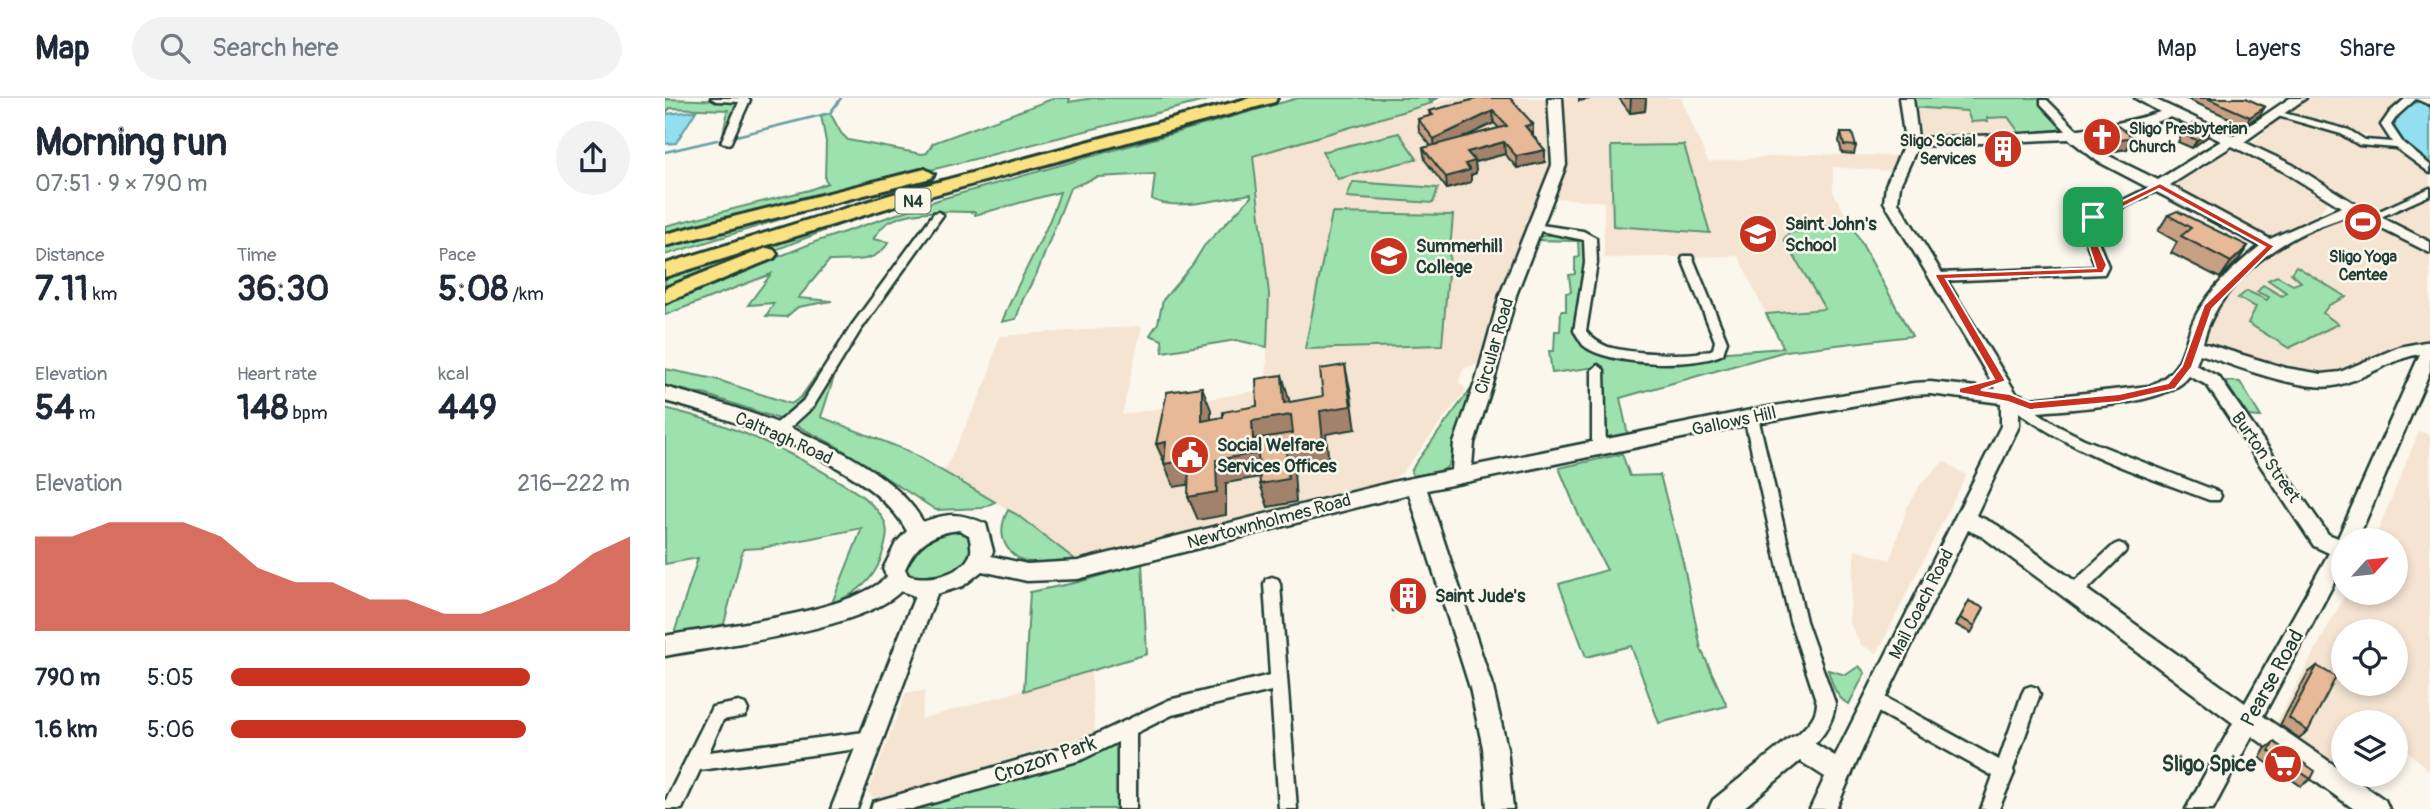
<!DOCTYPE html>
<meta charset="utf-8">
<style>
:root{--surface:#fff;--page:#f2f2f3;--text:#1f2937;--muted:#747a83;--line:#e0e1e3;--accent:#c8321e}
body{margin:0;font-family:Pangolin,sans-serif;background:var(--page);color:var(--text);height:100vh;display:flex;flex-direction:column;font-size:26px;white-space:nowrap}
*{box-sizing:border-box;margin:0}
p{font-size:23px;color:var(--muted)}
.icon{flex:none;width:38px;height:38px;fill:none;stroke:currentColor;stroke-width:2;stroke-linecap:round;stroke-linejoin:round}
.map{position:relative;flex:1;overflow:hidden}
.drawer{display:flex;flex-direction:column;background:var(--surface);width:665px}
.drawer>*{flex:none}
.needle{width:46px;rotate:63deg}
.tools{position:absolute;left:1666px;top:430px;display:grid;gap:14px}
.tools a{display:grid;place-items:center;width:77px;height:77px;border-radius:50%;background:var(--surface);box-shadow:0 4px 10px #0003;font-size:35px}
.pin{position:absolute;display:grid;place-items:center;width:60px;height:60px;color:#fff;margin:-30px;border-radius:14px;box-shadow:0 4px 10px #0006}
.round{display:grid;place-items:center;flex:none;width:74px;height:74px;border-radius:37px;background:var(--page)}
.head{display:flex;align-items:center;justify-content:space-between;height:119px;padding:0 35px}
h1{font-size:38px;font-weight:700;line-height:52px}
.figures{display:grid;grid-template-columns:repeat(3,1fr);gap:10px;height:119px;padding:7px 35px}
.figures div{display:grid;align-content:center}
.figures b{font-size:35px;font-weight:700}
.figures small{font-size:19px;font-weight:400}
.figures p{font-size:19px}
.chart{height:196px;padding:14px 35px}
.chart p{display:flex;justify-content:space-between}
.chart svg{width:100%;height:126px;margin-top:7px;fill:var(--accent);opacity:.7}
ul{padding:0 35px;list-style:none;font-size:23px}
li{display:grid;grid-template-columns:112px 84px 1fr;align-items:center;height:52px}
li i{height:18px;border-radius:9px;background:var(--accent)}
header{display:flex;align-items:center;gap:42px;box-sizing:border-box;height:98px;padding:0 35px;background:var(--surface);border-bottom:2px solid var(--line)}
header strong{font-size:33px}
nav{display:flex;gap:38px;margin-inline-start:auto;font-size:24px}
.search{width:490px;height:63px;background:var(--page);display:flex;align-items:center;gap:18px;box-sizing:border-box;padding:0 24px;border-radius:38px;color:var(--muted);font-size:26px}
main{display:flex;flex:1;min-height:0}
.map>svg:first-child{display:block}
.built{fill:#f5e4d2;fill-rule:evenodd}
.green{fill:#9de2ae;stroke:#5e9071;stroke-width:2}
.water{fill:#92dff1;stroke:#649ea5;stroke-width:2}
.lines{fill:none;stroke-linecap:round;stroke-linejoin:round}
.stream{stroke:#649ea5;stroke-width:2.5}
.street-casing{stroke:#1f3d34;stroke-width:5}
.secondary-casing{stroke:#1f3d34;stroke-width:5}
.highway-casing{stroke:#1f3d34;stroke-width:6}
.street{fill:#fbf7ec;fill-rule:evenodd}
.secondary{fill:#fbf7ec;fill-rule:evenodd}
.highway{fill:#fae181;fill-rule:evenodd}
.wall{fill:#c79f82;stroke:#1f3d34;stroke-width:2;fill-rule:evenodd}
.shaded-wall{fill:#a2826a;stroke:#1f3d34;stroke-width:2}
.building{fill:#e7b997;stroke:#1f3d34;stroke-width:2;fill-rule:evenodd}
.route{fill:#c8321e;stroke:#fff;stroke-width:2;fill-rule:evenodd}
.labels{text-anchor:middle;stroke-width:5;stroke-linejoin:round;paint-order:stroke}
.far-poi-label{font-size:16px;font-weight:bold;fill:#1f3d34;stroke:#fbf7ec;text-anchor:start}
.shield{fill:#fbf7ec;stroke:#61756b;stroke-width:2}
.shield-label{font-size:16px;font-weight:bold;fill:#1f3d34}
.poi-label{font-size:18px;font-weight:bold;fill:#1f3d34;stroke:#fbf7ec;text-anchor:start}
.street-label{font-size:18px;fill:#1f3d34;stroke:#fbf7ec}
.near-street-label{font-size:21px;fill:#1f3d34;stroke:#fbf7ec}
.near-poi-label{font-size:21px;font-weight:bold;fill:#1f3d34;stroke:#fbf7ec;text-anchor:end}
</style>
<header>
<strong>Map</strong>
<div class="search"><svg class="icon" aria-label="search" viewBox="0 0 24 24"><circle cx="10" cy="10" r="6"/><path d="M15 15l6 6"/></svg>Search here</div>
<nav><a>Map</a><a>Layers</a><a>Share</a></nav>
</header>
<main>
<section class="drawer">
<div class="head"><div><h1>Morning run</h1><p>07:51 · 9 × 790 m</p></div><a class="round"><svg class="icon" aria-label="share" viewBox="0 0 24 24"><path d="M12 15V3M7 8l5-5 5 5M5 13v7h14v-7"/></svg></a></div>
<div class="figures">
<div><p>Distance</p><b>7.11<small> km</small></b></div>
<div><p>Time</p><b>36:30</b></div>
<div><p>Pace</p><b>5:08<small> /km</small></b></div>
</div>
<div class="figures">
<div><p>Elevation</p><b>54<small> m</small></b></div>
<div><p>Heart rate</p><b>148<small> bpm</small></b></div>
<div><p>kcal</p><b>449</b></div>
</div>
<div class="chart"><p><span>Elevation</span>216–222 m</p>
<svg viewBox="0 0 160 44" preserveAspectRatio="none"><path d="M0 44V11L10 11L20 6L30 6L40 6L50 11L60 22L70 27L80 27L90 33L100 33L110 38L120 38L130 33L140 27L150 17L160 11V44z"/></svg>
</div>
<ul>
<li><b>790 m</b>5:05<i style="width:75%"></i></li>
<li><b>1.6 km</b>5:06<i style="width:74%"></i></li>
</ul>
</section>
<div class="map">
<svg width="1765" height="711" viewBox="0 0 1765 711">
<rect width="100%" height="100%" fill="#fbf7ec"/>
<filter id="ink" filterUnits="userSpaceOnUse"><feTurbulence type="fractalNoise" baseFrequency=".0143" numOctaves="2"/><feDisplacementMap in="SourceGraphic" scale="14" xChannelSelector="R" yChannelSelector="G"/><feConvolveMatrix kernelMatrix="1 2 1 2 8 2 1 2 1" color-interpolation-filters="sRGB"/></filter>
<g filter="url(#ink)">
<!-- built -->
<g class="built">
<path d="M787,0H883L886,57L884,74L839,180L818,263L798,271L794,284L801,292L738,374L718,387L629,407L415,465L351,416L279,374L323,280L334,238L477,228L457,317L601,291L604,196L594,92L588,58Z"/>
<path d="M896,0H1016L1043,64L1142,56L1233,58L1225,73L1168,69V94L1185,124L1124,135L1119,140L1160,211L1101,216L1073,158L939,160V104L890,100L902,65Z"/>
<path d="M1641,0H1744L1720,25L1731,45L1707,43L1702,37L1619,18Z"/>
<path d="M1245,9L1302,13L1321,20L1343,19L1356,37L1258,39L1252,36Z"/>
<path d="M1617,19L1678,35L1697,47L1730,48L1765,75V93L1705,117L1585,46Z"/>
<path d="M1569,45L1666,99L1656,113L1608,143L1499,88Z"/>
<path d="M1765,95V147L1708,119Z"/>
<path d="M1686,113L1765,155V243L1664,279L1640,277L1534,246L1547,212L1619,143Z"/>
<path d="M1754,333L1765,337V674L1731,642V625H1678V676L1609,629L1681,495H1731V443H1709ZM1678,534H1731V586H1678Z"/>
<path d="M1279,363L1301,377L1212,555L1196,547L1184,523L1190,452L1225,462L1242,410L1256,386Z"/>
<path d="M426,573L430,635L221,700L207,699L203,694L241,595L260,593L256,621Z"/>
</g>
<!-- green -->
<g class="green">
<path d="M390,0H405L404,4L428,0H551L0,139V128L144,92L163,85L160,81L161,44L156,17L165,15L176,35L183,42L257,56L262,55L268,45Z"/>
<path d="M579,0H595L0,167C191,105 385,52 579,0Z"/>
<path d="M633,0H774L765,3L767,5L588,58L604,196L602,249L571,242L498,254L497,242L485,237L493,225L498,202L528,166L539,148L586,99V96C560,100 509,114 487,101L490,76L432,79L405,90L372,175L358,201L351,221L337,224C354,179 381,140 395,94L310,117V114C283,114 247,110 222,125C217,128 212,136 208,141L224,144C211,166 188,162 164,163L133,200L167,203L133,209L121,219L101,218L109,205L83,207L106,176L0,217V205L150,144L276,101Z"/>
<path d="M1245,0H1379L1374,1L1403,33L1356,37L1343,19L1322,20L1323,23L1306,24L1302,13L1245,9Z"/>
<path d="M0,1L65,3L73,5L58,36L63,12L5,10L0,16Z"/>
<path d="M734,35L752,61L673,81L657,54Z"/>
<path d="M1019,47L1045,135L948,128L946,48Z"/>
<path d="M688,84L773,90L768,105L682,99Z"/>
<path d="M214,91L0,157V145Z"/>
<path d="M210,113L0,195V180Z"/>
<path d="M667,115L788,117L777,247L640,251Z"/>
<path d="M1185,124L1247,238L1121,253L955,300L963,337L942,339L941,327L937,326L940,278L938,268L887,275L884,253H889L890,233H895L896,213H901V195L906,194L904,177L910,176V160L914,159L913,143L870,142L873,139L891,135L919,140C930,176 892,222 923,251L998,263L1046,262L1062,254L1119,250L1101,216L1160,211L1119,141L1124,135Z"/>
<path d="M1631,168L1681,199L1664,207L1658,215L1673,226L1624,250L1583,225L1591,209L1573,200L1582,193L1602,202L1604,199L1592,194L1598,187L1617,198L1622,195L1603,182L1612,178L1628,187L1636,184L1626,175Z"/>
<path d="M0,271L50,281L126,306L136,299L155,272H159C149,290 137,316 114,321L42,297L0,288Z"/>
<path d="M163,279H169L156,319L243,353L330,404L317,410L271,412L170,347L130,327Z"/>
<path d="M1560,283L1575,284L1596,319L1583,318Z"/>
<path d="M805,292L809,296L783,368L777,373L748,378L746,374L750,366Z"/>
<path d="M0,310C62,325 118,349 172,382C188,392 206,402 217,419C226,433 220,446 216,460C208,484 190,497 167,505L197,430L97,450L78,451L59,526L8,539L33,460L0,466Z"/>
<path d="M957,356L965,378L995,377L1018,464L1036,551L1062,608L994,625L966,548L921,559L894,486L942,472L914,418L894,370Z"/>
<path d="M343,412L351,416L412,463C400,464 386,466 374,466C342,463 329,439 343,412Z"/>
<path d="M273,431H304L312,453L288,478L246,481L239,472L240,459Z"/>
<path d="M477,465L482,556L359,593L365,494L414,484Z"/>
<path d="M1194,568L1200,575L1184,606C1171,601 1167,585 1163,572L1181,577Z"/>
<path d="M452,644L456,649L453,711H248Z"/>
</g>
<!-- water -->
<g class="water">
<path d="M1765,0V67C1751,56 1733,46 1729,27C1737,10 1748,4 1765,0Z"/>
<path d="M31,13L11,45L0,46L1,16Z"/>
</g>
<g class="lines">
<!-- stream -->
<g class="stream">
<path d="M71,38L165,15L176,0"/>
<path d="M0,54L52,42"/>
</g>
<defs>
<g id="street">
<path d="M46,0H83L85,2L65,46L56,44L74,4L51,3Z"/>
<path d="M1741,0H1752L1732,18L1726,27L1738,45L1765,67V75L1731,50L1694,47L1676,36L1606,16L1611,13L1684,32L1700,42L1727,44L1716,27L1725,14Z"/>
<path d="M1376,2H1382L1413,33V37H1405L1376,6Z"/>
<path d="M1495,84L1499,85V89L1426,126L1443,168L1439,176L1274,183L1268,179L1274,175L1431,169L1414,125L1416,123Z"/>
<path d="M1765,90V97L1709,122L1705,123L1699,120Z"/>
<path d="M273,114L278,117L195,233L148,309L117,337H107L105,333L107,329L138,303L187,227L269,115Z"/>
<path d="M869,126L918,133L931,140L932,165L921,233C927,241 934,245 943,249C963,255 1030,260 1048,251L1050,243L1017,161L1019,158H1027L1062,243L1058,256C1031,270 942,268 918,247C915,243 912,237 909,233L920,165L919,142L865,131L863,129Z"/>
<path d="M933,267L939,272L941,352L934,357L927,352V272Z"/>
<path d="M1345,295L1393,328L1419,341L1554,394L1556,398L1554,402H1544C1473,375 1399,353 1340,303L1338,300Z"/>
<path d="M1086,314L1093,319L1141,523L1170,605C1169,625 1153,649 1134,656L1128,654L1125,648C1133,631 1151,626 1152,605L1125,523L1079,319Z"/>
<path d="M1454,445L1459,447L1462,451L1459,455L1414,500L1408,502L1402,500L1400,495L1402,490L1449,447Z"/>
<path d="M607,479L613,481L615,486L632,711H614L606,593L507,617L471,635V711H453V644L416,662L247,711H206L208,704L215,702L413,645L504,602L605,577L599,486L601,481Z"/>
<path d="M1366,588L1372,590L1375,596L1348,672L1349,675L1334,711H1316L1328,678L1202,608L1199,602L1202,596L1208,594L1214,596L1334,662L1357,596L1360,590Z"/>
<path d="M74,604L80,606L83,612L80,618L58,622L44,654L207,633L213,635L216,641L213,647L207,649L35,672L17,711H0V704L47,609Z"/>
</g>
<g id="secondary">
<path d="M883,0H897L901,67L851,197L830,279L809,345L807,368L1086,312L1248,285L1265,284L1331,291L1219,104L1221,87L1240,44L1234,0H1248L1253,40C1335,36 1417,39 1495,14L1470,0H1487L1569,38L1625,0H1641L1579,44L1628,67L1692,107L1765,144V155L1687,116C1667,124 1646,130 1627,141C1588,162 1548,201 1538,245L1621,270L1657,276L1675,274L1734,249L1765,243V273L1692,443H1678V468L1598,618L1678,673V677H1684L1720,702L1724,711H1689L1587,638L1548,711H1521L1568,625L1318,439L1303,432L1216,609L1171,711H1145L1160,679L1135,663L1077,711H1044L1048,702L1125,640L1134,636L1170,658L1336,328V305L1265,296L1248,297L1086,326L762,392L828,590L842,650L848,711H822L818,650L805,590L744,396L413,481L362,483L317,473L298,488L272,496L192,711H166L250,498L236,493C197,532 57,547 0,558V538C54,528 185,515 222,479L218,471L231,445L242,433C205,365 71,322 0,303V289C76,310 218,352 258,424C285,414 295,415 321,426L328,453L326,458L362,466L413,463L732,383L787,372L789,345L812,279L835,197L887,67ZM1506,19L1556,43L1493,82L1442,57L1418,39L1474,29ZM1404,41L1432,63L1595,148C1574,165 1553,183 1538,206C1514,239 1528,270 1484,288L1366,301L1351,295L1233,104L1235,87L1253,48ZM1567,48L1618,73L1676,109L1605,141L1505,87ZM1535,256C1568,267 1641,296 1673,287C1702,280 1726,261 1755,256L1673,440L1663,436L1554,279L1531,267ZM1524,278L1542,287L1649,448L1664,455L1580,605L1332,427L1311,417L1354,328V311L1365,315C1403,310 1502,309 1524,278ZM294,432L304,437C305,442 307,449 306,454C300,477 261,484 243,477L240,471C251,446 267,435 294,432Z"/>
<path d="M1749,0H1765V7Z"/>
</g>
<g id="highway">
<path d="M585,0H612L610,4L235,106L0,179V166L221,98Z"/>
<path d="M260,71L269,76L266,80L0,148V136Z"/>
<path d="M102,150L109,152L112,156L109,160L0,205V190Z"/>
</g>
</defs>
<!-- street casing -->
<use href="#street" class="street-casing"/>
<!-- secondary casing -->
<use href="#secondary" class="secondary-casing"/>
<!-- highway casing -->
<use href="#highway" class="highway-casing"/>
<!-- street -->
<use href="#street" class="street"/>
<!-- secondary -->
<use href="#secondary" class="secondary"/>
<!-- highway -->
<use href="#highway" class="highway"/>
</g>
<!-- wall -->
<g class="wall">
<path d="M815,0L868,26V38L880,52V64L852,70L840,56L810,64L811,75L806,77V84L782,91L760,62L758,50L766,48L754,33L753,21L765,18L764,13ZM829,25L834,30L796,40Z"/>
<path d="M954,0H981L980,13L965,15Z"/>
<path d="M1520,0H1581L1595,17L1580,27Z"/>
<path d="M1432,29L1468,39L1462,51L1443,54L1427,40Z"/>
<path d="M1176,35L1191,48L1189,56L1177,55L1174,43Z"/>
<path d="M1517,36L1542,39L1527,50L1513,44Z"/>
<path d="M1328,39L1354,47L1351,55L1331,56L1325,47Z"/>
<path d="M1503,117L1583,148L1572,164L1555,180L1506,155L1512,144L1493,133Z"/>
<path d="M1304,503L1310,528L1306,535L1291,527Z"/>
<path d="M1652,568L1643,633L1634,640L1615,627L1643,575Z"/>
<path d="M1609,644L1646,681L1636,688L1595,660L1600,651Z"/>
</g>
<!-- shaded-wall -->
<g class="shaded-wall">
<path d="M914,0H925V1L914,3Z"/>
<path d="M966,0H981L980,13L965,15Z"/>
<path d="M1600,9L1595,17L1580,27L1585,19Z"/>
<path d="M828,13L829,25L770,53L769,41Z"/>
<path d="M868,26V38L860,28Z"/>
<path d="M1547,31L1542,39L1527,50L1532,42Z"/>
<path d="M1468,39L1462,51L1443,54L1449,42Z"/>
<path d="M839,44L840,56L810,64L811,75L806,77V84L782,91L781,79L800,66L802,54Z"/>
<path d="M880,52V64L852,70L851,58Z"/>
<path d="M1583,148L1572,164L1555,180L1566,164Z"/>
<path d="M680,267L685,291L691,331L661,336L664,367L629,373L631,404L603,409L595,386Z"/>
<path d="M617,277L624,301L625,317H626L633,340L595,347L601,378L561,385V417L533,422L523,399L551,362L588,341L587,323Z"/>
<path d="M537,289L546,312V346L537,323Z"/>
<path d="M501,344L524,362L534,385L509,389L499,366H500L491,346Z"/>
<path d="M753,498L754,506L728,513L726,506Z"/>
</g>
<!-- building -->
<g class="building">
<path d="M815,0H845L868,26L860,28L880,52L851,58L839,44L802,54L810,63L800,66L805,72L781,79L758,50L842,28L828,13L769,41L753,21L768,17L764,13Z"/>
<path d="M1542,0H1581L1600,9L1585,19Z"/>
<path d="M1530,25L1547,31L1532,42L1517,36Z"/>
<path d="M1450,26L1468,39L1449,42L1432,29Z"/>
<path d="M1176,35H1187L1191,48L1179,47Z"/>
<path d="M1348,38L1354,47L1334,48L1328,39Z"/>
<path d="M1512,113L1583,148L1566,164L1516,138L1526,130L1503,117Z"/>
<path d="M680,267L686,308L655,313L658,344L621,350L623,381L595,386L593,355L551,362L552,394L523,399L524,362L499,366L501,344L491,346L502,294L537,289V323L558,319V314L592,308L591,281L617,277L619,305L658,298L655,271ZM626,317L628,335L588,341L587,323Z"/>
<path d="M748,481L753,498L726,506L724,497L733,494L731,486Z"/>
<path d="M1304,503L1319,510L1310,528L1295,520Z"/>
<path d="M1652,568L1671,579L1643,633L1624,620Z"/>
<path d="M1609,644L1650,673L1646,681L1604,653Z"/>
</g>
</g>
<!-- route -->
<path class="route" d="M1495,85L1610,148L1547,211L1527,269L1510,291L1454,304L1365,312L1343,304L1294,295V290L1329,281L1270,178L1271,176L1431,170L1416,123ZM1494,91L1600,149L1539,207L1517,268L1503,285L1454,296L1365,304L1345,296L1316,292L1341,283L1281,181L1438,175L1442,167L1424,126Z"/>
<!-- icons -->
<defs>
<symbol id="church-disc" viewBox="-11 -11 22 22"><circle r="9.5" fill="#c8321e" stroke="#fbf7ec"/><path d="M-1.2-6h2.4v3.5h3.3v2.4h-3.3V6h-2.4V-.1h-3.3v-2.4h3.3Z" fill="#fff"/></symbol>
<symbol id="building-disc" viewBox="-11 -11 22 22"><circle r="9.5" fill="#c8321e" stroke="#fbf7ec"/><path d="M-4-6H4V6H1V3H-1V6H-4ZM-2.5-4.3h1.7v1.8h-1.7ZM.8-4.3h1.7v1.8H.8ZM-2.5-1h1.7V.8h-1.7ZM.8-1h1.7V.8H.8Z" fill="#fff"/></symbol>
<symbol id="stadium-disc" viewBox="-11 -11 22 22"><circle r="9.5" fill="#c8321e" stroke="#fbf7ec"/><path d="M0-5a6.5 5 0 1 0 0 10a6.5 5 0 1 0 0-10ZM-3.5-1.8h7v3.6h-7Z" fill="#fff"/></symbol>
<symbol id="school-disc" viewBox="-11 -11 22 22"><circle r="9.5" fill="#c8321e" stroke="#fbf7ec"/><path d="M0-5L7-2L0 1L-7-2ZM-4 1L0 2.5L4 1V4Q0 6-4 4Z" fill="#fff"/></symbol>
<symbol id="civic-disc" viewBox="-11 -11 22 22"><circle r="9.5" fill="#c8321e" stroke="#fbf7ec"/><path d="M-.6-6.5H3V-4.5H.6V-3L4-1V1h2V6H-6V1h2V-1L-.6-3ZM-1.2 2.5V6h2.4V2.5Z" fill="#fff"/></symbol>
<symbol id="supermarket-disc" viewBox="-11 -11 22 22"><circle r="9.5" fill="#c8321e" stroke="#fbf7ec"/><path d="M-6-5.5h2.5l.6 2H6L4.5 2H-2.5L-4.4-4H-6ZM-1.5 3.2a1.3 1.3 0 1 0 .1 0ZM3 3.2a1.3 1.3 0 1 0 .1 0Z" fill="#fff"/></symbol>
</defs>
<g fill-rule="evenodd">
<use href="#church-disc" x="1415" y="17" width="44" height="44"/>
<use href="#building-disc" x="1316" y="29" width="44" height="44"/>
<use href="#stadium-disc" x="1676" y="102" width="44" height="44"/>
<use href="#school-disc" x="1071" y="114" width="44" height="44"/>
<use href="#school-disc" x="702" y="136" width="44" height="44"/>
<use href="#civic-disc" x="503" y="335" width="44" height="44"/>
<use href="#building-disc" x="721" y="476" width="44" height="44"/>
<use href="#supermarket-disc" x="1596" y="644" width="44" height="44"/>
</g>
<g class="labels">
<!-- far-poi labels -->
<g class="far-poi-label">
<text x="1464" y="36">Sligo Presbyterian<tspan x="1464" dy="18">Church</tspan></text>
<text x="1311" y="48" text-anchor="end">Sligo Social<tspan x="1311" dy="18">Services</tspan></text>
<text x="1698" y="164" text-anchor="middle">Sligo Yoga<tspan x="1698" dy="18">Centee</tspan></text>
</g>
<!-- shield labels -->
<rect class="shield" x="230.5" y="90.5" width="35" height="25" rx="5"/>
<g class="shield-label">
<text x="248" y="109">N4</text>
</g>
<!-- poi labels -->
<g class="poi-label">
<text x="1120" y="132">Saint John's<tspan x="1120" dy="21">School</tspan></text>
<text x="751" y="154">Summerhill<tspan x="751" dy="21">College</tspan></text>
<text x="552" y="353">Social Welfare<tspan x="552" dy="21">Services Offices</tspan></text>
<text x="770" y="504">Saint Jude's</text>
</g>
<!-- street labels -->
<g class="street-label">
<text transform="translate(829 248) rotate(-74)" y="6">Circular Road</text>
<text transform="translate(1069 323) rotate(-12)" y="6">Gallows Hill</text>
<text transform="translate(119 340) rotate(24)" y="6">Caltragh Road</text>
<text transform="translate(1601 359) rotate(55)" y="6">Burton Street</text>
<text transform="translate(604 423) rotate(-15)" y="6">Newtownholmes Road</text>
<text transform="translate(1256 506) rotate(-63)" y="6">Mail Coach Road</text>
</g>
<!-- near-street labels -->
<g class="near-street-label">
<text transform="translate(1607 580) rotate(-61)" y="7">Pearse Road</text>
<text transform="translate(380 661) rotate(-19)" y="7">Crozon Park</text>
</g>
<!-- near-poi labels -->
<g class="near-poi-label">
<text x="1591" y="673">Sligo Spice</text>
</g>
</g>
</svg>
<div class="tools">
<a><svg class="needle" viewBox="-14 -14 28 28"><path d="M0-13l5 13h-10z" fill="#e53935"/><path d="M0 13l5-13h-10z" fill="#747a83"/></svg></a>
<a><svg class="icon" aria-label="locate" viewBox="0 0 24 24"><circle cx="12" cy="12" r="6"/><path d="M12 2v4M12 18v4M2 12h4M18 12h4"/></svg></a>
<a><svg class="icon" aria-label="layers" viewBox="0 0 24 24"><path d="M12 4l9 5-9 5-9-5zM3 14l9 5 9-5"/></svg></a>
</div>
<div class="pin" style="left:1428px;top:119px;background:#1e9e55"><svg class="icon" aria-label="arrive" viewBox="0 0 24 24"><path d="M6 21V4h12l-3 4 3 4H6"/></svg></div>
</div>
</main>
